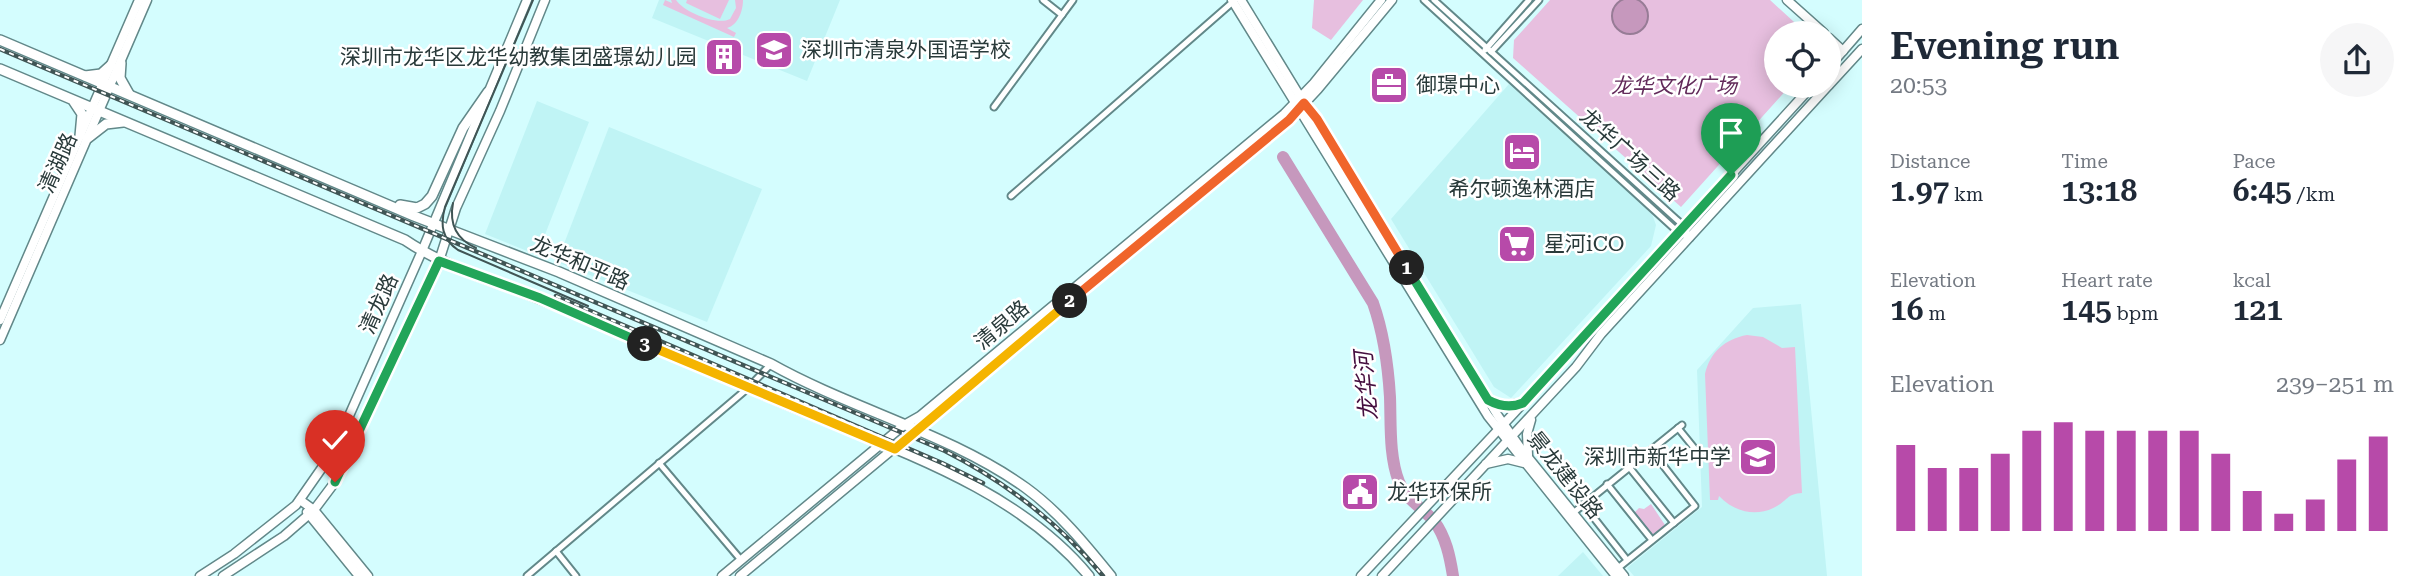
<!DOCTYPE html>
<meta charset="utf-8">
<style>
:root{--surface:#fff;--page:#f6f6f7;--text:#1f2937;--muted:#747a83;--accent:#b74aa9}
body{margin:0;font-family:"Roboto Serif","Noto Sans SC",serif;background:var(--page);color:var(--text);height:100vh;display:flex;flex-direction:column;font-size:26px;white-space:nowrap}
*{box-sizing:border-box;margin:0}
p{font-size:23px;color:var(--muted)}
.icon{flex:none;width:38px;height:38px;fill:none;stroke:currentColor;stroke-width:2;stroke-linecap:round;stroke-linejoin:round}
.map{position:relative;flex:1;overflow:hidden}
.side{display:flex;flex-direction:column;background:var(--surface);width:560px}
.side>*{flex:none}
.fabs{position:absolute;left:1764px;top:21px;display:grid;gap:14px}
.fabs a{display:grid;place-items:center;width:77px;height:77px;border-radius:50%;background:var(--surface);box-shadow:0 4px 18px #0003;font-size:35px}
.pin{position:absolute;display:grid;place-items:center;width:60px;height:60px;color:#fff;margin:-72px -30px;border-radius:50% 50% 50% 0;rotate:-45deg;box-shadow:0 0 7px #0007}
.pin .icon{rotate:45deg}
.km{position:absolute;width:35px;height:35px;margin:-18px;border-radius:50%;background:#222;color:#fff;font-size:19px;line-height:35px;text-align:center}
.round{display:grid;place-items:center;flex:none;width:74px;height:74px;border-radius:37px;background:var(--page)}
.overview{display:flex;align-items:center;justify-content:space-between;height:119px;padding:0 28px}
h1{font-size:38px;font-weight:600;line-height:52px}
.metrics{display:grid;grid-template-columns:repeat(3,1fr);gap:10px;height:119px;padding:7px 28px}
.metrics div{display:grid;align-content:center}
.metrics b{font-size:30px;font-weight:600}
.metrics small{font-size:19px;font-weight:400}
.metrics p{font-size:19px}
.chart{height:196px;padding:14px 28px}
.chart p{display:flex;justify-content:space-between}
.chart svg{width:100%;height:126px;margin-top:7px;stroke:var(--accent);stroke-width:6}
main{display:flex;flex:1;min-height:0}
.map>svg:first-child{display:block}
.built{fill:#c0f4f5}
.green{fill:#e7bfdf}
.water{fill:#c698bd;stroke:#977c96;stroke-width:2}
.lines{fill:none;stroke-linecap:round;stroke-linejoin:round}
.river{stroke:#c698bd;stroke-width:12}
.street-casing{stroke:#628889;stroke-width:9}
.secondary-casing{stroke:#628889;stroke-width:11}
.primary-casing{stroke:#628889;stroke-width:12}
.street{stroke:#fff;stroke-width:5}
.secondary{stroke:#fff;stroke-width:8}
.primary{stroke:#fff;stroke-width:9}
.tram{stroke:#405555;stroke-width:2}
.rail-casing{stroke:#405555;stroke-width:4.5}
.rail{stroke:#fff;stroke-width:2;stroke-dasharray:5;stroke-linecap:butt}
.split-1-casing{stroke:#fff;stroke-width:14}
.split-2-casing{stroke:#fff;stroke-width:14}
.split-3-casing{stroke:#fff;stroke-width:14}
.split-4-casing{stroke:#fff;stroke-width:14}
.split-1{stroke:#22a559;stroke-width:9}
.split-2{stroke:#f0652b;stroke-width:9}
.split-3{stroke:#f5b400;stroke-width:9}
.split-4{stroke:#22a559;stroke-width:9}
.labels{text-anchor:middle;stroke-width:5;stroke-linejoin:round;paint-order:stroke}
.poi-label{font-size:21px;fill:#293a3a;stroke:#fff;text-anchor:start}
.park-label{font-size:21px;font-style:italic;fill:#622a5a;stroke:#fff}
.street-label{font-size:21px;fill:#293a3a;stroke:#fff}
.water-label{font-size:23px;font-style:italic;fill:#450e3f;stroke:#fff}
</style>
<main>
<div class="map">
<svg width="1862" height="576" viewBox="0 0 1862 576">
<rect width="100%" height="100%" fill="#d4fdfe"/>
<!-- built -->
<g class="built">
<path d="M659,0H840L807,81L652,18Z"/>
<path d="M1509,84L1652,214L1656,225L1651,246L1511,398L1494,387L1391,219Z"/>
<path d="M537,101L589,122L537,255L485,234Z"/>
<path d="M609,127L762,189L707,322L557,262Z"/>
<path d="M1801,304L1827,576H1634L1627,568L1702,507L1697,370L1753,308Z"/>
<path d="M1583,552L1603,576H1558Z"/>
</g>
<!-- green -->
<g class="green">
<path d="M665,0L672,3L671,0H676C684,12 717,26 730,19L736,8L735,0H743C743,11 738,25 727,28L736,33L734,37L663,5Z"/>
<path d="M687,0H729L720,19L686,3Z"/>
<path d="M1314,0H1363L1331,40L1312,28Z"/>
<path d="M1550,0H1770L1806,33H1776V86H1790L1681,207L1513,58L1514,40Z"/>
<path d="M1747,335L1763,337L1782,348L1795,347L1802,493C1787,494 1789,499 1777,506C1757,518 1734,512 1719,496L1718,500H1710L1705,374C1710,352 1725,339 1747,335Z"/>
<path d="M1651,504L1665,525L1652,537L1635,517V512L1639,508L1644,509Z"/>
</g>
<!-- water -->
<circle class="water" cx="1630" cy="16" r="18"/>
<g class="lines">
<!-- river -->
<path class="river" d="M1283,157L1373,303C1384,334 1388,364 1390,397C1391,425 1389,456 1399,482C1406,500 1422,507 1434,521C1446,537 1450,557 1453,576"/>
<defs>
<g id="street">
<path d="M1043,0L1062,15"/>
<path d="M1424,0L1678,232L1690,238"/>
<path d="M1434,0L1676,219L1684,226L1690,238"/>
<path d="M1485,50L1529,0"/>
<path d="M1491,52L1539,0"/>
<path d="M994,107L1073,0"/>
<path d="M1011,196L1235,0"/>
<path d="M1678,428L1695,449V455"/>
<path d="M659,463L741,560"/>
<path d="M1629,467L1674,523"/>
<path d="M1607,484L1652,540"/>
<path d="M1583,504L1627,560"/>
<path d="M1573,513L1682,425"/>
<path d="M556,551L576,576"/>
<path d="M1618,568L1695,506L1651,450"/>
<path d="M527,576L748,388L771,364"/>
</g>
<g id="secondary">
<path d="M1232,0L1488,416L1616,576"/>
<path d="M1241,0L1304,103L1317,119L1498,416L1522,450L1624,576"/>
<path d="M1787,0L1824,33"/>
<path d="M1829,38L1843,51"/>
<path d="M1829,67L1862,29"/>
<path d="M1829,85L1862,49"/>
<path d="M0,320L139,0"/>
<path d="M0,340L147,0"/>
<path d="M1489,401L1503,406L1523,403"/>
<path d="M1528,455L1527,434L1531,420"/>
<path d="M1486,464L1508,459L1524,463"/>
<path d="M300,500L314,510L368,576"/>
<path d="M307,512L359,576"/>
<path d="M200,576L234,554L296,505L333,452L422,251L527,0"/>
<path d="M223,576L284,536L314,510L335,482L439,261L456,208L500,111L545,0"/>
<path d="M722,576L904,425L920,416L1284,114L1314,83L1381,0"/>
<path d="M740,576L1289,120L1318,89L1392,0"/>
<path d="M1361,576L1514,413L1812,86"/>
<path d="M1382,576L1576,367L1601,334L1828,86"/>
</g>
<g id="primary">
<path d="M0,40L414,216L559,272L771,364C851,409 951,434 1026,488C1059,512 1085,544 1111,576"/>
<path d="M121,63L120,78L129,94"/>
<path d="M0,69L405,240C446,268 494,280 540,299C622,332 703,368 784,403C889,448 1014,485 1089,576"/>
<path d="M85,76L101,74L111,65"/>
<path d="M74,102L82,114L80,136"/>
<path d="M88,138L106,124L123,122"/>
<path d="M400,205L417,208L425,204L432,196L463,128L488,92"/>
</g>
</defs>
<!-- street casing -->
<use href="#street" class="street-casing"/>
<!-- secondary casing -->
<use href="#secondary" class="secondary-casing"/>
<!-- primary casing -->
<use href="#primary" class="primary-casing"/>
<!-- street -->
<use href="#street" class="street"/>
<!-- secondary -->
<use href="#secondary" class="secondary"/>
<!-- primary -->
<use href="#primary" class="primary"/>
<!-- tram -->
<g class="tram">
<path d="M533,0L445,207C440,225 442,239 458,250L588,306"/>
<path d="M453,203C449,224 456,239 476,248"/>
</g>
<defs>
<g id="rail">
<path d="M0,49L945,451C1006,482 1059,523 1103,576"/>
<path d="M556,296L942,463L983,483"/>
</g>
</defs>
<!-- rail casing -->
<use href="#rail" class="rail-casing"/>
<!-- rail -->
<use href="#rail" class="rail"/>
</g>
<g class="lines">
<defs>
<path id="split-1" d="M1407,268L1488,400C1499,406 1511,408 1523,403L1731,175"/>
<path id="split-2" d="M1070,301L1289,120L1304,103L1317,119L1407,268"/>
<path id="split-3" d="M645,344L895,449L1070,301"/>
<path id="split-4" d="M335,482L439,261L540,298L645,344"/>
</defs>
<!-- split-1 casing -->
<use href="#split-1" class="split-1-casing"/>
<!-- split-2 casing -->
<use href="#split-2" class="split-2-casing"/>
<!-- split-3 casing -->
<use href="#split-3" class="split-3-casing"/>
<!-- split-4 casing -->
<use href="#split-4" class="split-4-casing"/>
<!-- split-1 -->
<use href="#split-1" class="split-1"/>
<!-- split-2 -->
<use href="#split-2" class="split-2"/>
<!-- split-3 -->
<use href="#split-3" class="split-3"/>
<!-- split-4 -->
<use href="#split-4" class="split-4"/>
</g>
<!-- icons -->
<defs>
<symbol id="school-square" viewBox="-11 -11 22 22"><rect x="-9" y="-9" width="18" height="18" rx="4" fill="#b74aa9" stroke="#fff"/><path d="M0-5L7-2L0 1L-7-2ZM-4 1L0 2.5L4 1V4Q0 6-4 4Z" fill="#fff"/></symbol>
<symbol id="building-square" viewBox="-11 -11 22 22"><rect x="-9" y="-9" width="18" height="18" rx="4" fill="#b74aa9" stroke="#fff"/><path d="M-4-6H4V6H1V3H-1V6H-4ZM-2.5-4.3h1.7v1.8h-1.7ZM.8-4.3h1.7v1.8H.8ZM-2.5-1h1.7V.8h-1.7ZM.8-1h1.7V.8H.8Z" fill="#fff"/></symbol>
<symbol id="office-square" viewBox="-11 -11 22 22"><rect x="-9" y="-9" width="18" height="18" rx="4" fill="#b74aa9" stroke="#fff"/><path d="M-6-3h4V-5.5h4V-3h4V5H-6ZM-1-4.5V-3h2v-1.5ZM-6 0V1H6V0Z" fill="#fff"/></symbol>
<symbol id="hotel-square" viewBox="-11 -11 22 22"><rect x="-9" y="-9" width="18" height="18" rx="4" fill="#b74aa9" stroke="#fff"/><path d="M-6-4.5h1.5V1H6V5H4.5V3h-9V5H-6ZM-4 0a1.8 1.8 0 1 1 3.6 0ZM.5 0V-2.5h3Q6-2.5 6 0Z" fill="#fff"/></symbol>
<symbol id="supermarket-square" viewBox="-11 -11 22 22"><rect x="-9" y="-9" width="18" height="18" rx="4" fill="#b74aa9" stroke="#fff"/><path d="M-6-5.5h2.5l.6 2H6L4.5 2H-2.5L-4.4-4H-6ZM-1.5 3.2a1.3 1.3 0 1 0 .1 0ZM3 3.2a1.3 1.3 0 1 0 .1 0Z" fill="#fff"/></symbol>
<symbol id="civic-square" viewBox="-11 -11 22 22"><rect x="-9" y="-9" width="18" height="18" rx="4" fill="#b74aa9" stroke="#fff"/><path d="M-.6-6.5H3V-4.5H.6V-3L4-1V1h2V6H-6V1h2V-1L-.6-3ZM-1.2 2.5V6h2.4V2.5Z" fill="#fff"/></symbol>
</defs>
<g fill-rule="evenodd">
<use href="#school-square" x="752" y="28" width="44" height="44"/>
<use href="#building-square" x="702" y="35" width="44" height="44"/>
<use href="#office-square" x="1367" y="63" width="44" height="44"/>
<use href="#hotel-square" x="1500" y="130" width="44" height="44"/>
<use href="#supermarket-square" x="1495" y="222" width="44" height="44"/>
<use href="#school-square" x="1736" y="435" width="44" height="44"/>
<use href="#civic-square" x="1338" y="470" width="44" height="44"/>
</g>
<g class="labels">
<!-- poi labels -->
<g class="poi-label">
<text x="801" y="57">深圳市清泉外国语学校</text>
<text x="697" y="64" text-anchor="end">深圳市龙华区龙华幼教集团盛璟幼儿园</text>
<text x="1416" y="92">御璟中心</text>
<text x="1522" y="196" text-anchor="middle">希尔顿逸林酒店</text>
<text x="1544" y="251">星河iCO</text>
<text x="1731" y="464" text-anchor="end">深圳市新华中学</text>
<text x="1387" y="499">龙华环保所</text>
</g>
<!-- park labels -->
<g class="park-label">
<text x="1674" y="93">龙华文化广场</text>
</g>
<!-- street labels -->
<g class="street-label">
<text transform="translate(1630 155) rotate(42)" y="7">龙华广场三路</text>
<text transform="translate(58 163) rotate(-66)" y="7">清湖路</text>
<text transform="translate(580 263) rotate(23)" y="7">龙华和平路</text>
<text transform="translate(379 304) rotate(-66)" y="7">清龙路</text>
<text transform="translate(1002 325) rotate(-40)" y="7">清泉路</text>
<text transform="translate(1565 475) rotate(51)" y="7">景龙建设路</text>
</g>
<!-- water labels -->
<g class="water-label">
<text transform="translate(1366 386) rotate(-95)" y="8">龙华河</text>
</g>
</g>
</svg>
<div class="fabs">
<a><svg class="icon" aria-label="locate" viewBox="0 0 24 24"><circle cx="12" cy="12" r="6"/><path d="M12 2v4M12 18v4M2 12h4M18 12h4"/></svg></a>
</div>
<div class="pin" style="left:1731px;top:175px;background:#1e9e55"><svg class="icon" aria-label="arrive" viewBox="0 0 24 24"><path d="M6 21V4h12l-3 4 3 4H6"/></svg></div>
<div class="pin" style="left:335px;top:482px;background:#d93025"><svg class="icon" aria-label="check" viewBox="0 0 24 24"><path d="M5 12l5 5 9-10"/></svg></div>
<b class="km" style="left:1407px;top:268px">1</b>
<b class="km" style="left:1070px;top:301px">2</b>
<b class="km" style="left:645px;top:344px">3</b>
</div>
<section class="side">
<div class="overview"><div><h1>Evening run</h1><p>20:53</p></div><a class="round"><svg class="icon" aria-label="share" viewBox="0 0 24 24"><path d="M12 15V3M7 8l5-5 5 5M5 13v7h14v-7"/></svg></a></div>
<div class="metrics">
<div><p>Distance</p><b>1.97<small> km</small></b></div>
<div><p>Time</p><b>13:18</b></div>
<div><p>Pace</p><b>6:45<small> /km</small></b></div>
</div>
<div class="metrics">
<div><p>Elevation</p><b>16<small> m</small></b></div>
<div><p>Heart rate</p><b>145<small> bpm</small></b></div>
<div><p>kcal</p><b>121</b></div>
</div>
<div class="chart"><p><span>Elevation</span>239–251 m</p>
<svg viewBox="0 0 160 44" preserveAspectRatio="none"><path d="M5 44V14M15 44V22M25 44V22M35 44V17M45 44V9M55 44V6M65 44V9M75 44V9M85 44V9M95 44V9M105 44V17M115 44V30M125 44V38M135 44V33M145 44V19M155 44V11"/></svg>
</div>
</section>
</main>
